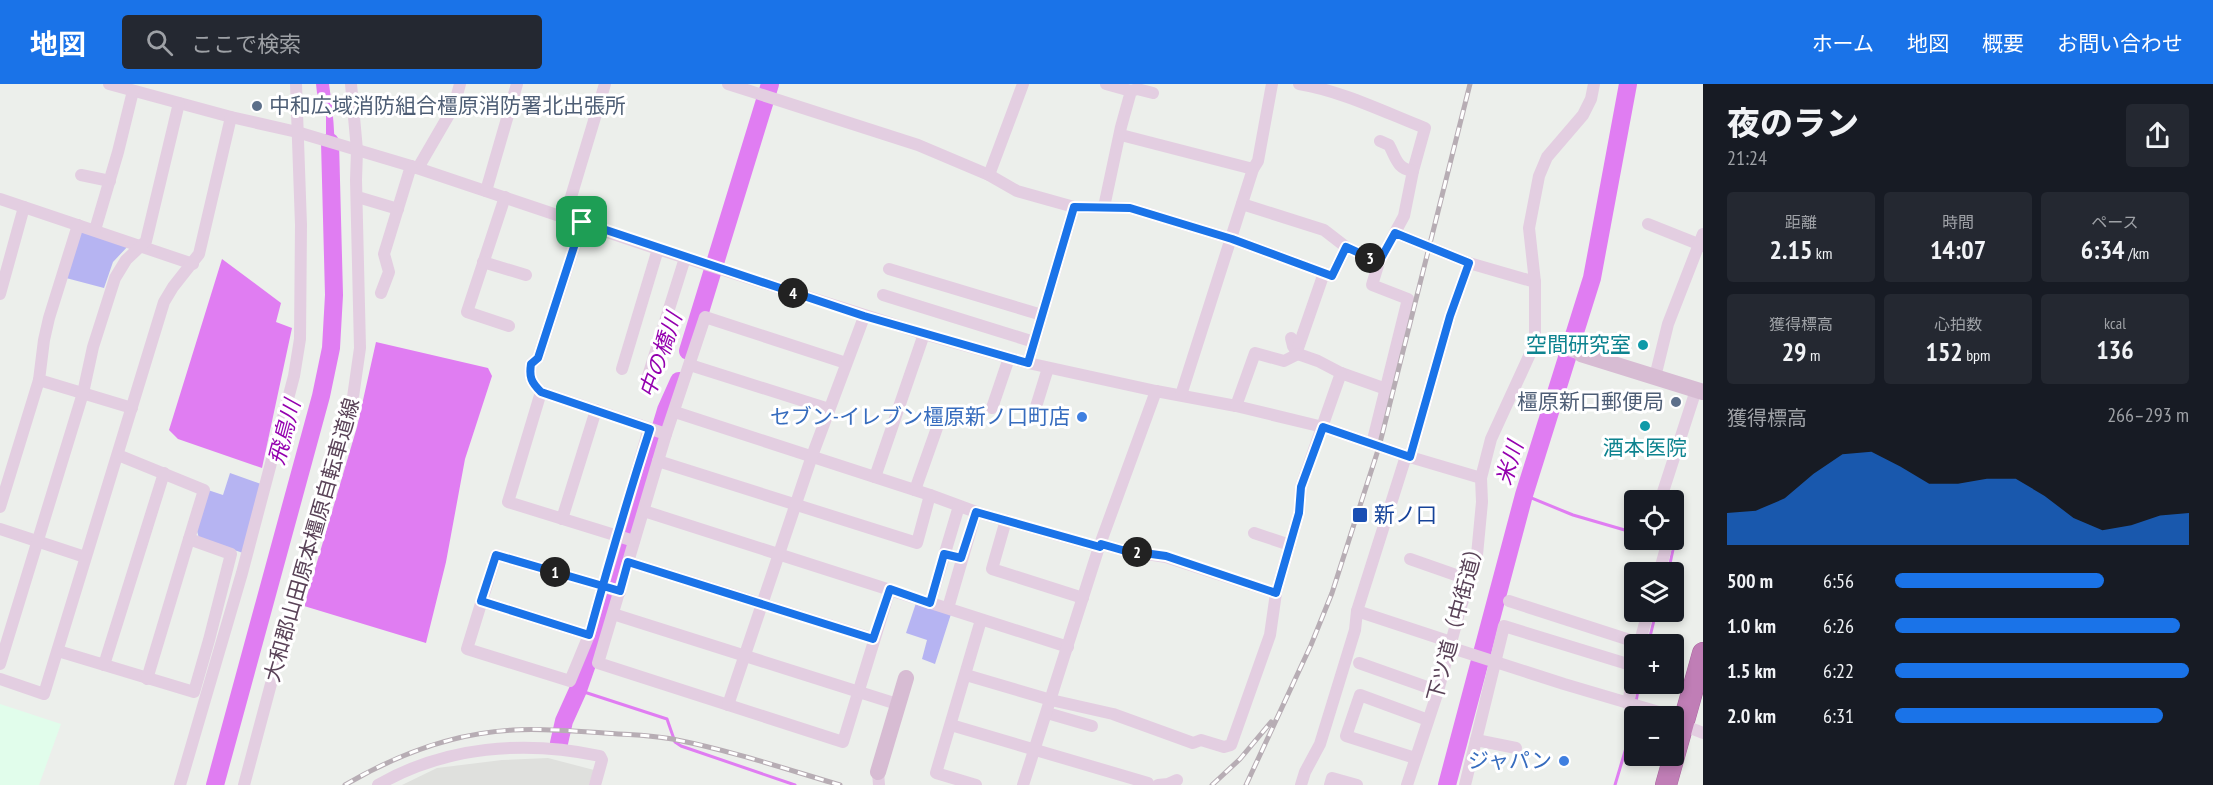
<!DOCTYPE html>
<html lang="ja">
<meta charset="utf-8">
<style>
:root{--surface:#171b24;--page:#242831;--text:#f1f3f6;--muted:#9ea1a6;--accent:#1a73e8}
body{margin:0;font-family:"PT Sans Narrow","Noto Sans JP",sans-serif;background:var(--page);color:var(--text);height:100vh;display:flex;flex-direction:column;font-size:22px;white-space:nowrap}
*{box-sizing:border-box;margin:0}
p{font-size:20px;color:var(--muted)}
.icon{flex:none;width:33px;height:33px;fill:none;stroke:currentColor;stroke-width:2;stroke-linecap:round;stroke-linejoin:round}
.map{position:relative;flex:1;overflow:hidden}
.side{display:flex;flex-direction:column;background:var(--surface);width:510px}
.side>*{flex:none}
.tools{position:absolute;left:1624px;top:406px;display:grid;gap:12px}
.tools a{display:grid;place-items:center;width:60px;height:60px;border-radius:6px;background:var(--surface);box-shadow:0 3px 9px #0003;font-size:30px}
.pin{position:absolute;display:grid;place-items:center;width:51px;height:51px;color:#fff;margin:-26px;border-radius:12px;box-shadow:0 3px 9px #0006}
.km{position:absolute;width:30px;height:30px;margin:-15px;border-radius:50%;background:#222;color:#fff;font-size:16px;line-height:30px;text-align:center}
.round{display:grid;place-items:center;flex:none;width:63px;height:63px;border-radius:6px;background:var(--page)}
.head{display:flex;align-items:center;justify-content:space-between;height:102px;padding:0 24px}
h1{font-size:33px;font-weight:800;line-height:45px}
.metrics{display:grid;grid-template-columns:repeat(3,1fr);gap:9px;height:102px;padding:6px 24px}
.metrics div{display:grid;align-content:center;border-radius:6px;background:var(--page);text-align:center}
.metrics b{font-size:26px;font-weight:800}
.metrics small{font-size:16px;font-weight:400}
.metrics p{font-size:16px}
.chart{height:168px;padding:12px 24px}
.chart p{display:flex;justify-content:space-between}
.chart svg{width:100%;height:108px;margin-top:6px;fill:var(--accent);opacity:.7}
ul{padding:0 24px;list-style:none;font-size:20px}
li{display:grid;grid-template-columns:96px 72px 1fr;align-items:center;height:45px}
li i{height:15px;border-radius:8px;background:var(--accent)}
header{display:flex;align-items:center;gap:36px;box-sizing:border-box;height:84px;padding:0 30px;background:var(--accent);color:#fff}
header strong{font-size:28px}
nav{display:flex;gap:33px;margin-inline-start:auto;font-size:21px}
.search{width:420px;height:54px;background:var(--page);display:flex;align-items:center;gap:15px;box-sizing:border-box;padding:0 21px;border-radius:6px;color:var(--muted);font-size:22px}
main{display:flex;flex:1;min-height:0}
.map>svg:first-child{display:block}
.commercial{fill:#e1fdeb}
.education{fill:#dfe0dd}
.green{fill:#b6b4f2}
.water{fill:#e07df2}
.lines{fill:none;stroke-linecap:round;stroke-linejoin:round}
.stream{stroke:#e07df2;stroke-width:3}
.river{stroke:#e07df2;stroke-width:18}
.highway-casing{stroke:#ab6aa1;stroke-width:22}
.street{stroke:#e3cee1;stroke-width:12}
.secondary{stroke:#d7bcd3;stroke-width:16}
.highway{stroke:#c07eb6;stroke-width:21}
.rail-casing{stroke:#b7adb4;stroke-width:5}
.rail{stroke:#fff;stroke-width:3;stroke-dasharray:9;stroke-linecap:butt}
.route-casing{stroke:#fff;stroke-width:12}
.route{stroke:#1a73e8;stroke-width:8}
.service-dot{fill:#5c6f8a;stroke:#fff;stroke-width:2}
.culture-dot{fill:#0f9aa8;stroke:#fff;stroke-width:2}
.shop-dot{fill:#3f7fe0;stroke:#fff;stroke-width:2}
.transit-dot{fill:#1a4fb4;stroke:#fff;stroke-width:2}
.labels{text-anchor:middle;stroke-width:6;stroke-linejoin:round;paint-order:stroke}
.service-label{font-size:21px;fill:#4e5e75;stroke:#fff;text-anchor:start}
.culture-label{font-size:21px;fill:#0d838f;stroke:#fff;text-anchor:end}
.shop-label{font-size:21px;fill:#366cbe;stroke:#fff;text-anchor:end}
.transit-label{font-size:21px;fill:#164399;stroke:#fff;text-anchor:start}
.street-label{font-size:21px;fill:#5a4358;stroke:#fff}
.water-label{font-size:22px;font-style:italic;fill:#9401af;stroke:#fff}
</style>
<header>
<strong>地図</strong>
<div class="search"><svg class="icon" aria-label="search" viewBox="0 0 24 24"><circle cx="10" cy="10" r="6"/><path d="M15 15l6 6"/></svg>ここで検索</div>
<nav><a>ホーム</a><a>地図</a><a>概要</a><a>お問い合わせ</a></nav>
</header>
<main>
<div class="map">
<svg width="1703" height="701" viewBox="0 0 1703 701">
<rect width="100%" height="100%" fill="#ecefeb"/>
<!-- commercial -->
<path class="commercial" d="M0,620L61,640L39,701H0Z"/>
<!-- education -->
<path class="education" d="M548,674L594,686L589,701H402L437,684L502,676Z"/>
<!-- green -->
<g class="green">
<path d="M80,144L129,161L113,178L104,204L66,194Z"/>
<path d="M230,389L261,400L243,469L199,454L197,447L208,406L223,411Z"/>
<path d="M916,519L951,530L935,580L922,575L927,556L906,549Z"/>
</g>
<!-- water -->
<g class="water">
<path d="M316,0H329C333,26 335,51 335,77L326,86V27L317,9Z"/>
<path d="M222,175L281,219L276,238L292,244L262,384L178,355L169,346Z"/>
<path d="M376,258L488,284L492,292L465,375L446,478L426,559L304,522L357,343Z"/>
</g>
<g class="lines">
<!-- stream -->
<g class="stream">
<path d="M1524,411L1573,431L1635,449"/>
<path d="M1668,489L1674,461L1670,458"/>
<path d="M1648,561L1656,528"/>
<path d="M578,606L667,635L675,658L681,662L795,701"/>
<path d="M1636,618L1639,600"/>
<path d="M1615,701L1631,647L1635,625"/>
</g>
<!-- river -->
<g class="river">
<path d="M688,267L770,0"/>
<path d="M559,659L564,637L578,606L606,525L666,326L679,297"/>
<path d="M215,701L321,312L331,264L334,211L330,58"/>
<path d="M1447,701L1524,411L1592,194L1628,0"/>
</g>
<defs>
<path id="highway" d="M1666,701L1703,569"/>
</defs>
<!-- highway casing -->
<use href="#highway" class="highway-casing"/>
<!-- street -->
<g class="street">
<path d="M109,0L231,33L297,48L411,82L658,165L924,250L1028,279L1156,307L1236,322L1323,343L1410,373L1481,394"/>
<path d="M728,0L918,61L989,91L1017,107L1074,123L1130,124L1232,155L1332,192L1346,163"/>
<path d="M1106,0L1131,7"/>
<path d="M1299,0C1342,7 1384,28 1425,44L1413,87"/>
<path d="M1121,51L1253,85"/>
<path d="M418,84L454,22L460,0"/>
<path d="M81,91L110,97"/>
<path d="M989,91L1023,0"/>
<path d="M486,107L517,0"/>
<path d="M505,113L467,228L509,242"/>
<path d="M361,114L398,125"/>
<path d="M0,115L193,180"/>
<path d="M1242,120L1324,146L1346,163L1379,178L1404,132L1413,87C1397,85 1396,74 1389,61L1380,57"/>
<path d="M1104,123L1121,43L1131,7L1137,5L1153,9"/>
<path d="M565,133L605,0"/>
<path d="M1648,140L1703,162"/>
<path d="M95,146L118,68L133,7"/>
<path d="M1395,149L1469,179L1535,198"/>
<path d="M483,178L526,191"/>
<path d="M889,185L1042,231"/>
<path d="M381,209L389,188L384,170L411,82"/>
<path d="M0,210L24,123"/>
<path d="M883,211L1034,258"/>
<path d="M1291,254L1293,262L1298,270L1318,277L1341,289L1386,305"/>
<path d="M1535,259L1548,260L1581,270"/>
<path d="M1297,267L1324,189"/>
<path d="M846,279L705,233L666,350L598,579L843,658L890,505"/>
<path d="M1028,279L1074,123"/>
<path d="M690,281L829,325"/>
<path d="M622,285L658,165"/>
<path d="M648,292L685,174"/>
<path d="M1655,293L1668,240L1703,150"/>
<path d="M39,296L132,324"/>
<path d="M541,308C531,298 529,293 531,280L538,274L582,139"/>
<path d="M1181,311L1253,85L1258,77L1272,0"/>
<path d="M1236,322L1255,269L1284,277L1298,270"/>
<path d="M992,324L1009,274"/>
<path d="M1035,326L1048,284"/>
<path d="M675,328L930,411L976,428L1099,463"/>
<path d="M1372,360L1408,215L1372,201L1379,178"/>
<path d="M1410,373L1450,232L1469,179"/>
<path d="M658,377L917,459L930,411"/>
<path d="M875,393L924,250"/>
<path d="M915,406L938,341"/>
<path d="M1660,417L1696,306"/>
<path d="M0,423L39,296L44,256L49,234L78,141"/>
<path d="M644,427L1068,563"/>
<path d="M562,435L596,326"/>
<path d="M1006,436L992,485L1083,514"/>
<path d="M0,445L85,473"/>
<path d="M1254,449L1290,461"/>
<path d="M634,457L508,418L541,308L666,350"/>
<path d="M1101,460L1122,466L1166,473L1276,509"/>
<path d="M496,471L603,502L589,551L570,597L467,565Z"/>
<path d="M1410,475L1470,496"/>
<path d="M628,478L874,555"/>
<path d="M1659,489L1667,460L1666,456"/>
<path d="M620,508L603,502L649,345"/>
<path d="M481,517L589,551"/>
<path d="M1509,517L1639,559"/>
<path d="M930,519L959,422"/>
<path d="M948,524L976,428"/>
<path d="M1357,527L1451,558"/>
<path d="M613,530L897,620"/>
<path d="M1639,561L1648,528"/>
<path d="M1449,563L1564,600L1679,634L1688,643L1703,649"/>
<path d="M58,567L194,608L209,556L231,470L189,455L204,406L118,371"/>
<path d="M1359,579L1438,607"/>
<path d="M0,580L83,309L93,263L115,194L126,176L146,157L179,19"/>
<path d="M104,581L164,389"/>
<path d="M966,591L1051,616L1113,630L1193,659L1201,656L1224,663L1231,661L1270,551L1276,509L1299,429L1301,403L1341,289"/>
<path d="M0,595L44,610L164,218L173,203L199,170L231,33"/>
<path d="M147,595L189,455"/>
<path d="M1628,620L1635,579"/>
<path d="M728,621L812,372L864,233"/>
<path d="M1047,629L1092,642"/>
<path d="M951,641L1148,699L1147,701"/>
<path d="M1476,656L1516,664"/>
<path d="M1415,674L1346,652L1360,611L1428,636"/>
<path d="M878,688L879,701"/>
<path d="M180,701L242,489L294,292L300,255L301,141L296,0"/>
<path d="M244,701L287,540L350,334L360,264L356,96L357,66L351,0"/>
<path d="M378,701C445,662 525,656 600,672L602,676L595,701"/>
<path d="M976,701L936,689L981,536"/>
<path d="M1023,701L1099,463L1156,307"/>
<path d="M1158,701L1168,700L1177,696"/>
<path d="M1301,701L1305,688L1320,660L1355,546L1357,527L1406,372"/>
<path d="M1330,701L1332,694L1357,701"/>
<path d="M1407,701L1438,607L1459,529L1477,471L1482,418L1481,394L1491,355L1535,259V198L1529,144L1539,92L1547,73L1583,31L1591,15L1594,0"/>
<path d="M1465,701L1504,542L1634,582"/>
</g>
<!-- secondary -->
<g class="secondary">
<path d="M1581,270L1703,308"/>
<path d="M878,688L906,594"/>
</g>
<!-- highway -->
<use href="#highway" class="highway"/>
<defs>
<g id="rail">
<path d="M345,701C396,671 453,649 513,646C543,644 574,647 604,649C629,651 653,651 677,656C732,667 786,685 840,701"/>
<path d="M1212,701L1240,675L1271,638"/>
<path d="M1246,701L1311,561L1332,509L1357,431L1379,363L1470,0"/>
</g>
</defs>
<!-- rail casing -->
<use href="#rail" class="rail-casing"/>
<!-- rail -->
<use href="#rail" class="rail"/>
</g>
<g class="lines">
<defs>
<path id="route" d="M582,138L538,274L531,280C529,293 531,298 541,308L650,345C628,413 608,482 589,551L481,517L496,471L603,502L620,507L628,478L873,555L890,505L930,519L944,470L961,474L976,428L1100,463L1101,460L1122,466L1166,472L1276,509L1299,429L1301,403L1323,343L1410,373L1450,232L1469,179L1395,149L1379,178L1346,163L1332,192L1232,155L1130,124L1074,123L1028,279L864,232L582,138"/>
</defs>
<!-- route casing -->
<use href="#route" class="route-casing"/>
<!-- route -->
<use href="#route" class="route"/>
</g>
<!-- markers -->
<g class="service-dot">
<circle cx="257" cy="22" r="6"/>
<circle cx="1676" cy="318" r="6"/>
</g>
<g class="culture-dot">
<circle cx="1643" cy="261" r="6"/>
<circle cx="1645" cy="342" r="6"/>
</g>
<g class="shop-dot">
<circle cx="1082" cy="333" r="6"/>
<circle cx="1564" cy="677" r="6"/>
</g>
<rect class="transit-dot" x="1352" y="423" width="16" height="16" rx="3"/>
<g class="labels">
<!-- service labels -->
<g class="service-label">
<text x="269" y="29">中和広域消防組合橿原消防署北出張所</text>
<text x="1664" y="325" text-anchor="end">橿原新口郵便局</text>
</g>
<!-- culture labels -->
<g class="culture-label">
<text x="1631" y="268">空間研究室</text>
<text x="1645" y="371" text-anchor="middle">酒本医院</text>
</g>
<!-- shop labels -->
<g class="shop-label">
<text x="1070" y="340">セブン-イレブン橿原新ノ口町店</text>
<text x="1552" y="684">ジャパン</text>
</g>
<!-- transit labels -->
<g class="transit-label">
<text x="1374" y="438">新ノ口</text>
</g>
<!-- street labels -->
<g class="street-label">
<text transform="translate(312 456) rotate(-74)" y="7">大和郡山田原本橿原自転車道線</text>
<text transform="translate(1456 536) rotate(-75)" y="7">下ツ道（中街道）</text>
</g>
<!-- water labels -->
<g class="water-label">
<text transform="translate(660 271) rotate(-71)" y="8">中の橋川</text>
<text transform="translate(284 348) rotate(-75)" y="8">飛鳥川</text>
<text transform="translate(1509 379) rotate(-73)" y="8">米川</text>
</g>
</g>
</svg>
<div class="tools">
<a><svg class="icon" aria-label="locate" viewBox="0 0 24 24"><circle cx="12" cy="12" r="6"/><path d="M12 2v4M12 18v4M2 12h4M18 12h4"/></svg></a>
<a><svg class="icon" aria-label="layers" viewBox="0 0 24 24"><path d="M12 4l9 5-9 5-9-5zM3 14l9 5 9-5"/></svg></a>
<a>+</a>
<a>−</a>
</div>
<div class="pin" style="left:582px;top:138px;background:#1e9e55"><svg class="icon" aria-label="arrive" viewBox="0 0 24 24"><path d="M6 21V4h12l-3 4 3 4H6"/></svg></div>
<b class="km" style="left:555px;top:488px">1</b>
<b class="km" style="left:1137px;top:468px">2</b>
<b class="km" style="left:1370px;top:174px">3</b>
<b class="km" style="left:793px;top:209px">4</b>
</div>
<section class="side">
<div class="head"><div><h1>夜のラン</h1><p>21:24</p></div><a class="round"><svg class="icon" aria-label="share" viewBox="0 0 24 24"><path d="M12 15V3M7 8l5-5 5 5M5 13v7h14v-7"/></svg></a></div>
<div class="metrics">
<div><p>距離</p><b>2.15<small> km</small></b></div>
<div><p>時間</p><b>14:07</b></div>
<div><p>ペース</p><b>6:34<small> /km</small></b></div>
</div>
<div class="metrics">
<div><p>獲得標高</p><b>29<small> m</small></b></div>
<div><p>心拍数</p><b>152<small> bpm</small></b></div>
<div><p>kcal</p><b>136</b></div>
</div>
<div class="chart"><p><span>獲得標高</span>266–293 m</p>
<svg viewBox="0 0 160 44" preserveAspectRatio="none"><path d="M0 44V31L10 30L20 25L30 15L40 7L50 6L60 12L70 19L80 19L90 17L100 17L110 24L120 33L130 38L140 36L150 32L160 31V44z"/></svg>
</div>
<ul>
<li><b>500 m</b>6:56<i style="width:71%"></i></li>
<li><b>1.0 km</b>6:26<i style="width:97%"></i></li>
<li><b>1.5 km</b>6:22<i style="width:100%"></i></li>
<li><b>2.0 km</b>6:31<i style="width:91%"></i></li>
</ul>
</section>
</main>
